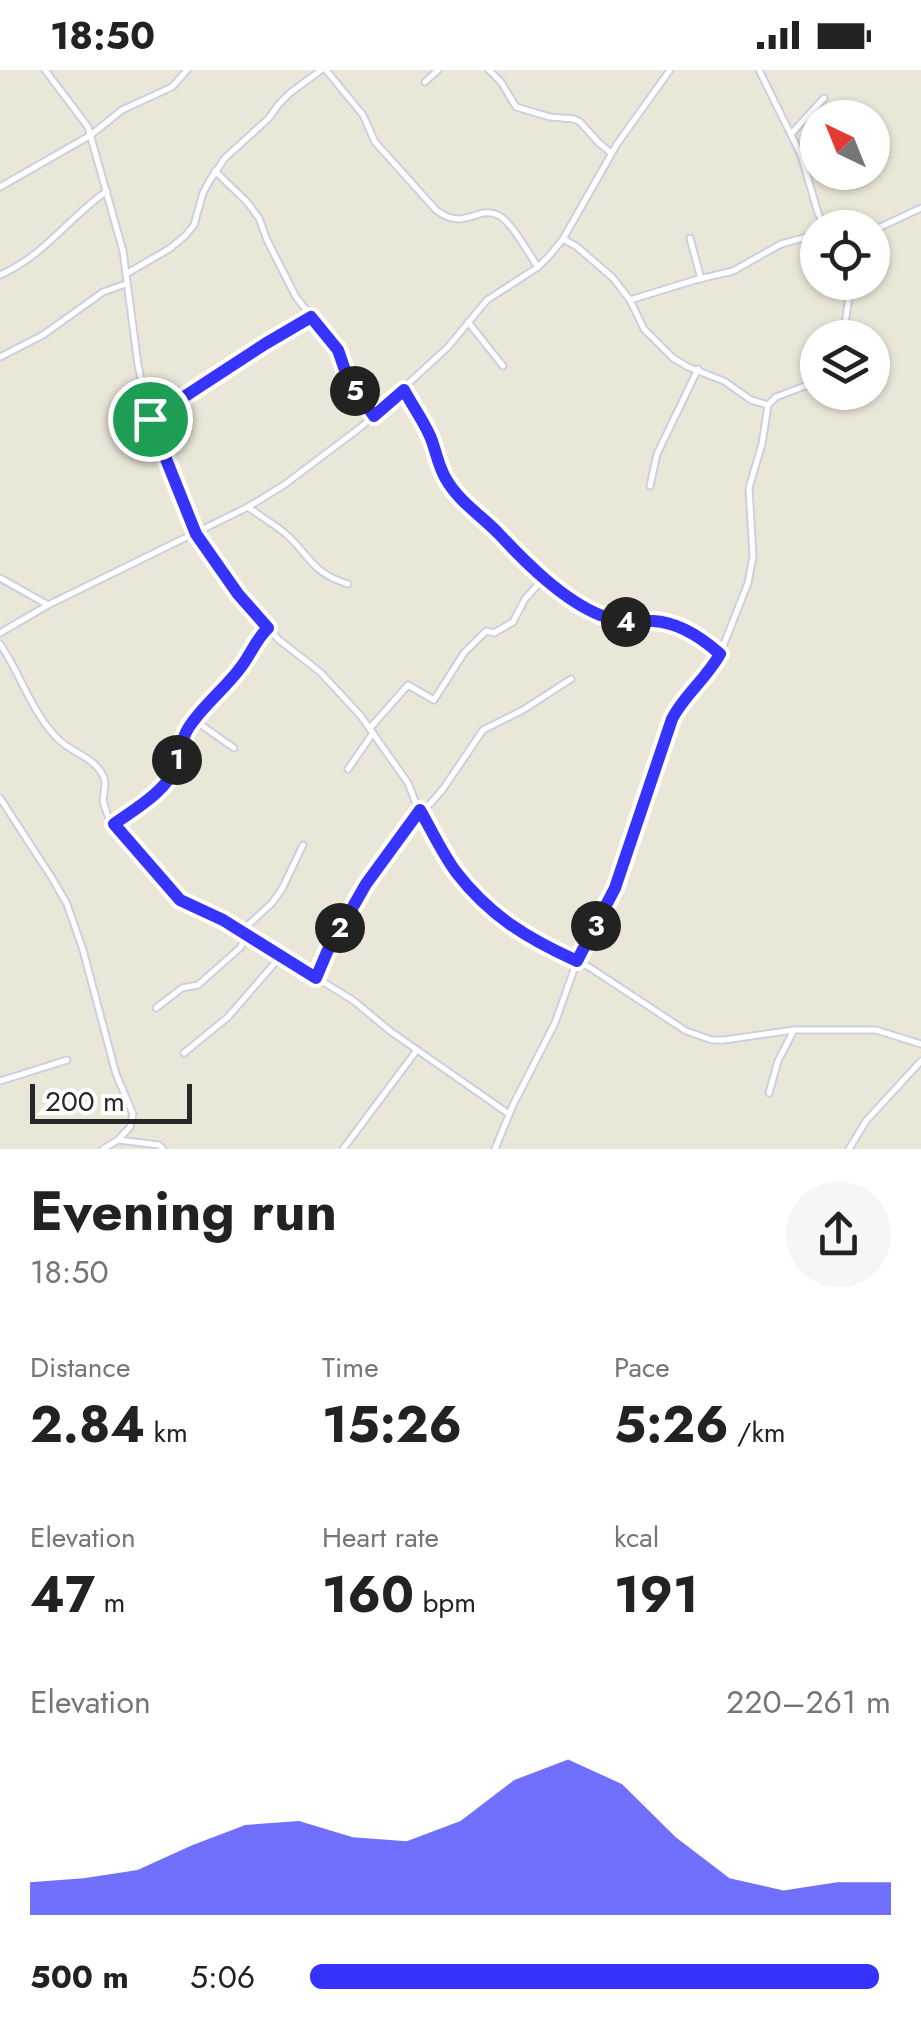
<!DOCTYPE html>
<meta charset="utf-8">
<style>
:root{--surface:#fff;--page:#f6f6f6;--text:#222;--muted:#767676;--accent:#3633fd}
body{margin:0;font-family:Jost,sans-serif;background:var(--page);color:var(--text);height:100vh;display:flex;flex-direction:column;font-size:38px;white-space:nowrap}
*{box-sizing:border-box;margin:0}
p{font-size:32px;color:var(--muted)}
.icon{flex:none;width:55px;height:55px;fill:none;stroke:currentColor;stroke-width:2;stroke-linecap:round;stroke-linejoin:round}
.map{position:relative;height:1079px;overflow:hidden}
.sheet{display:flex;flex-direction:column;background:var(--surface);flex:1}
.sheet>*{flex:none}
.needle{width:65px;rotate:317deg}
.buttons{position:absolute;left:800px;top:30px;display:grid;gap:20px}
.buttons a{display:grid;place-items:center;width:90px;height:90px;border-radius:50%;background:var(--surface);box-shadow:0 2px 8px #0004;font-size:50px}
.scale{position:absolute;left:30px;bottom:25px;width:162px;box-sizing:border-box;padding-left:10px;border:5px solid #282828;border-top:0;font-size:28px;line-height:35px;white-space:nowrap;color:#282828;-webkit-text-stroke:8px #fff;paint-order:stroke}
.pin{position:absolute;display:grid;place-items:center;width:85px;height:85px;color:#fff;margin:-42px;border:5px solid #fff;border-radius:50%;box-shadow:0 2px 10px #0007}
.km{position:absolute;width:50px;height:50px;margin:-25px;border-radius:50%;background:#222;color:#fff;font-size:28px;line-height:50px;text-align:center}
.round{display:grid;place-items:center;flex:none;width:105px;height:105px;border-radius:52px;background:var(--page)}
.overview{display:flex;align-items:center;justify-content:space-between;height:170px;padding:0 30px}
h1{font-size:55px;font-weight:700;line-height:75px}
.figures{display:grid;grid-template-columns:repeat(3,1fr);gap:15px;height:170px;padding:10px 30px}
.figures div{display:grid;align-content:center}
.figures b{font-size:50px;font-weight:700}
.figures small{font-size:28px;font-weight:400}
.figures p{font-size:28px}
.chart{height:280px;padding:20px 30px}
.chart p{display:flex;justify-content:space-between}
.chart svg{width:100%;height:180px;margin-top:10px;fill:var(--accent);opacity:.7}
ul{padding:0 30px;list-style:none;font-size:32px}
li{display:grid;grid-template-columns:160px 120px 1fr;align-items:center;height:75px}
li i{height:25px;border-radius:12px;background:var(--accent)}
.status{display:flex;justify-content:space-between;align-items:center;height:70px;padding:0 50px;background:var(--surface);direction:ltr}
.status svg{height:28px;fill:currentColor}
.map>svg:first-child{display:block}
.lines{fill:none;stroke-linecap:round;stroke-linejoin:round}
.street-casing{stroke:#cecee1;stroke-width:9}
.street{stroke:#fff;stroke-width:5}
.route-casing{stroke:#fff;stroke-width:20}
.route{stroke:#3633fd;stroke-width:12}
</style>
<div class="status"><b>18:50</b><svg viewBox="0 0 49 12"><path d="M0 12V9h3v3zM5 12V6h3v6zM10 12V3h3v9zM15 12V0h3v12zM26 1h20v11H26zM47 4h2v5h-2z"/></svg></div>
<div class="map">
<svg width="921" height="1079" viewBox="0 0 921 1079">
<rect width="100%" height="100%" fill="#ebe7d8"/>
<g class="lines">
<defs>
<g id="street">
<path d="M45,0L88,57L123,181L138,295L150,349L202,473L238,523L278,569L320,602L360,645L408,713L419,741L447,788L474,822L510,856L523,865L589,897L686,961L712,970H724L794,960H876L921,974"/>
<path d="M326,0L363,45L375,72L436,140C465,162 477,135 498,145C512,152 528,183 538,197"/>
<path d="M489,0L501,12L516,37L550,47L574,49L580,52L599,73L611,83"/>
<path d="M759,0L801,85L818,143L825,158"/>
<path d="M425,12L438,0"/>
<path d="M791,64L824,28"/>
<path d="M215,101L247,132L259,148L267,170L296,227L338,280L348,309L374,346"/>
<path d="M0,117L91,65L122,40L172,17L187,0"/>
<path d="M824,154L837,157L841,155L856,158"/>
<path d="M872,161L921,138"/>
<path d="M690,168L701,209"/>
<path d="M563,169L576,176L613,208L630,230L644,259L673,288L688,297L724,311L751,330L768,335"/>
<path d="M126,204L169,179L185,166L194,155L203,123L210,110L225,88L269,48L278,35L290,23L321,0"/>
<path d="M0,205C44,186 68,148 107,121"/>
<path d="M630,230L695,210L733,201L781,174L818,164"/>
<path d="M468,252L503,296"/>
<path d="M843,268L851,212"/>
<path d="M0,287L43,265L103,222L126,214"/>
<path d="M404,320L429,364L436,386L449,414L518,486L568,528L599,544L618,550L629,553L652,551L680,557L720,584"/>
<path d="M150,349L265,274L311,247"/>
<path d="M650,416L657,384L698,299"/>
<path d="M248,437C261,447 276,455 287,465C311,487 312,503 348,514"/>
<path d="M0,508L48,535"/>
<path d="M0,563L48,535L248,437L284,415L361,357L448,277L487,230L538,197L549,186L563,169L617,74L670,0"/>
<path d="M0,574C21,605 31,641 57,668C71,683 96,687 104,708C107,716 103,723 103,731C104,734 107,744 108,746L180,830L223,850L354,931L390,961L509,1044"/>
<path d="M194,650L234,678"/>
<path d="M370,658L408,615L434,630L464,583L486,561L494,563L513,552L525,529L545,507"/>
<path d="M348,699L373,663"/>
<path d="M0,728L52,808L67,834L83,880L116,1004L133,1044L130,1057L118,1070L103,1079"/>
<path d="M114,753L143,732L170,707L176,696L181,672L188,660L209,631L243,596L258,567L267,558"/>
<path d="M316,908L327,882L366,814L391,782L414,746L430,734L443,719L483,660L523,640L571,609"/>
<path d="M156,938L182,918L198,915L241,877L247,856L272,833L282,819L303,775"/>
<path d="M184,983L228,947L280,887"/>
<path d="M0,1011L67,990"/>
<path d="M769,1023L778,991L794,960"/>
<path d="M118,1070L159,1075L163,1079"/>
<path d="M343,1079L417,980"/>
<path d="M495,1079L513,1035L555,953L577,891L615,818L672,649L681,634L705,608L720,584L748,513L753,486L749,418L762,374L768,335L776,327L818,311"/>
<path d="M849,1079L866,1051L921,991"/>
</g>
</defs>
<!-- street casing -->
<use href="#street" class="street-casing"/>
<!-- street -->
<use href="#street" class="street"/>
</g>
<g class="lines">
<defs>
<path id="route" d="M311,247L338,280L348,309L374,346L404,320C412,335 423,350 430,366C436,380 438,396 446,409C459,432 482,446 499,464C526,493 563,530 600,545C620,553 633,551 653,551C679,552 702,568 720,584C707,608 684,625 672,649L615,818L577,891C528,869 490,846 456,802C442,783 432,761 420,740L366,814L327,882L316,908L223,850L180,830L114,754C135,739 169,720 176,694C180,681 181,669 189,657C204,634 225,619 241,597C251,584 256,569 268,558L238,524L196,464L150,349L265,274Z"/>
</defs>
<!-- route casing -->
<use href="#route" class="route-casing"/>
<!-- route -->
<use href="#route" class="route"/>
</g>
</svg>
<div class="buttons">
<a><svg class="needle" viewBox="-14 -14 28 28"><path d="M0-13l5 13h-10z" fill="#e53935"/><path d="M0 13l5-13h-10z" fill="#767676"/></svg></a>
<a><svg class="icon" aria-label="locate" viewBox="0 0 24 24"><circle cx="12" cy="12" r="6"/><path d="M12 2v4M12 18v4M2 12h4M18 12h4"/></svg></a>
<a><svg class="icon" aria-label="layers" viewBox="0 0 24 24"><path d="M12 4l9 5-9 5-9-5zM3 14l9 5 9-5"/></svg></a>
</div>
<div class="scale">200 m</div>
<div class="pin" style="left:150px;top:349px;background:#1e9e55"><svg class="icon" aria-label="arrive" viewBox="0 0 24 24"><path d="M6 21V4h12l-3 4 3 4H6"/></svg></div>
<b class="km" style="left:177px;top:690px">1</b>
<b class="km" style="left:340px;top:858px">2</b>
<b class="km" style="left:596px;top:856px">3</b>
<b class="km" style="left:626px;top:552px">4</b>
<b class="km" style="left:355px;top:321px">5</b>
</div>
<section class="sheet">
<div class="overview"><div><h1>Evening run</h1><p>18:50</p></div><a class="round"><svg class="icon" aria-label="share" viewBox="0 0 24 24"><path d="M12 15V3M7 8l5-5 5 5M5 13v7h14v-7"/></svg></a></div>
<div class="figures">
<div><p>Distance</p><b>2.84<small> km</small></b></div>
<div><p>Time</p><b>15:26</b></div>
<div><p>Pace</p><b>5:26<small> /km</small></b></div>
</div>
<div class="figures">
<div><p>Elevation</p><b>47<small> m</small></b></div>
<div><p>Heart rate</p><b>160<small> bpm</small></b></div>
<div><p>kcal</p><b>191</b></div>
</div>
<div class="chart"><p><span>Elevation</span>220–261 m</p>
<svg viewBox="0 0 160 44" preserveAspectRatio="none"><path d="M0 44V36L10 35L20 33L30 27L40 22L50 21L60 25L70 26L80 21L90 11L100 6L110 12L120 25L130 35L140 38L150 36L160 36V44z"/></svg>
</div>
<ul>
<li><b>500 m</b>5:06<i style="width:98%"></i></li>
</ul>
</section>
